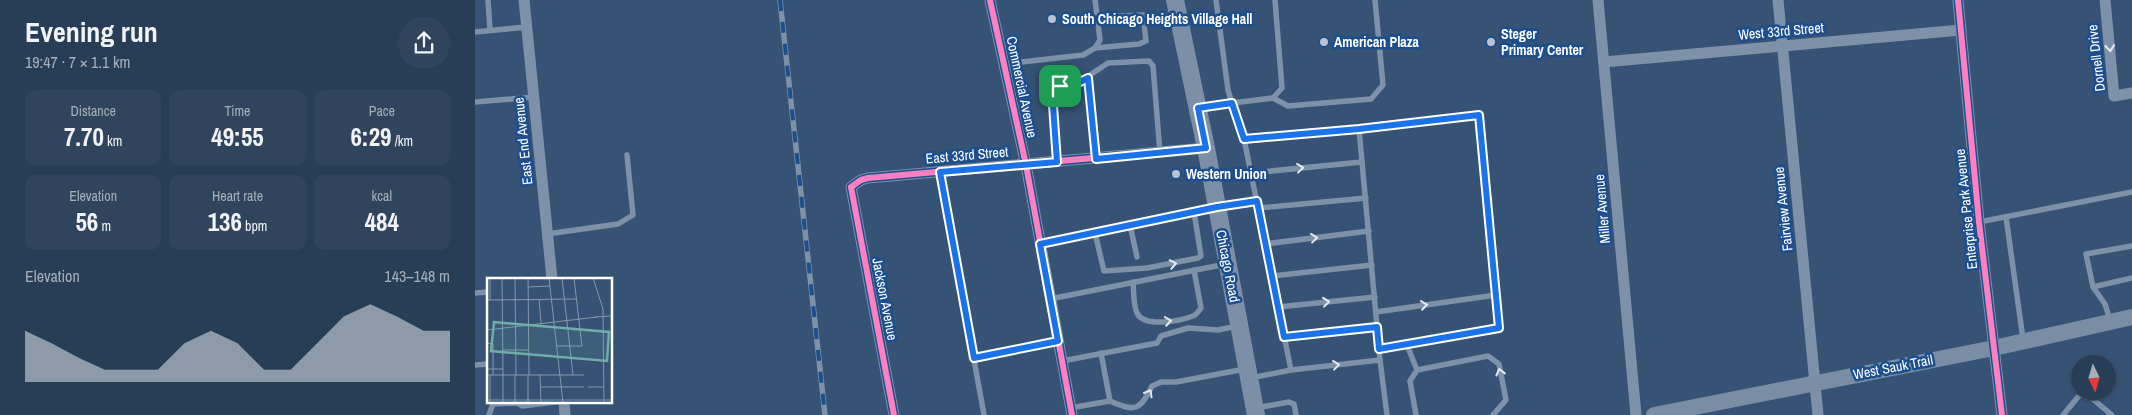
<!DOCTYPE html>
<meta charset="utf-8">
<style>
:root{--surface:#283e57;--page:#30455d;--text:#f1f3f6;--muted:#a5aeba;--line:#44576d;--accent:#b9c2ce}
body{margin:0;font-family:"Archivo Narrow",sans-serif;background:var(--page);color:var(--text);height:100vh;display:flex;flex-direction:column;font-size:19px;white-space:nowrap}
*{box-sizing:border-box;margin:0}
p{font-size:16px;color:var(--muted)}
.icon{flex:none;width:28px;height:28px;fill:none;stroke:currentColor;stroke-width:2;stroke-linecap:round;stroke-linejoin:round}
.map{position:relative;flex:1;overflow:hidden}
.side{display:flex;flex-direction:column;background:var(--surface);width:475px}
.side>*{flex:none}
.needle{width:32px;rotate:175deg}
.tools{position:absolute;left:1596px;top:355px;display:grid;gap:10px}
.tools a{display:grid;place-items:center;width:45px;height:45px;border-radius:50%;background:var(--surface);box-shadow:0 1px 4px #0004,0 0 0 1px var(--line);font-size:25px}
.pin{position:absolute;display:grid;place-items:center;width:42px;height:42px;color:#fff;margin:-21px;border-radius:10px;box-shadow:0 2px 8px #0006}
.round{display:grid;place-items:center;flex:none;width:52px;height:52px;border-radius:26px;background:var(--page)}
.head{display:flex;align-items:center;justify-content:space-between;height:85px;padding:0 25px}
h1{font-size:28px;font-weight:700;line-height:38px}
.figures{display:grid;grid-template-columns:repeat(3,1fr);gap:8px;height:85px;padding:5px 25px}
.figures div{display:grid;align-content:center;border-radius:10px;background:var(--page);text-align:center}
.figures b{font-size:25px;font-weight:700}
.figures small{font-size:14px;font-weight:400}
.figures p{font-size:14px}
.chart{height:140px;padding:10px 25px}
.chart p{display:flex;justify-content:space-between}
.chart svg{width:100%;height:90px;margin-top:5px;fill:var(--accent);opacity:.7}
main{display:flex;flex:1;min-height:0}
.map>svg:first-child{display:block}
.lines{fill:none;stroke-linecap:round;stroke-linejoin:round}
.service{stroke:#7d92a8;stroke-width:5.5}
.minor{stroke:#7d92a8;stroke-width:11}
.secondary{stroke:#798da4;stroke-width:16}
.primary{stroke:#7d8ea7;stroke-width:18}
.rail-casing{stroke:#7e92a7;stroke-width:5.5}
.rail{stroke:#1b4f8f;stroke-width:4;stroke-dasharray:11;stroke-linecap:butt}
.cycleway-casing{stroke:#1b4f8f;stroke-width:9}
.cycleway{stroke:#ff80c0;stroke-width:6}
.oneway{stroke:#e5e9ee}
.route-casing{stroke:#fff;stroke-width:10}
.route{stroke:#1a73e8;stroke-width:6}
.poi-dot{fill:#b9c2ce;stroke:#1b4f8f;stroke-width:2}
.labels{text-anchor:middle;stroke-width:5;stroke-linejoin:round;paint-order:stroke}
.poi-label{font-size:14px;font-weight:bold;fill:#fff;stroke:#1b4f8f;text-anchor:start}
.street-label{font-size:14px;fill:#fff;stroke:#1b4f8f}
.inset-road{fill:none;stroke:#8697ac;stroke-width:1}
.view{fill:#6fada8;fill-opacity:0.15;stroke:#6fada8;stroke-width:2.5}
.inset-edge{fill:none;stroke:#fff;stroke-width:2.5}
</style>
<main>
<section class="side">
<div class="head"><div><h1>Evening run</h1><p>19:47 · 7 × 1.1 km</p></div><a class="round"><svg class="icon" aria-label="share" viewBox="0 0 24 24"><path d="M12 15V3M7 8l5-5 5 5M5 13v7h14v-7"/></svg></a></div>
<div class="figures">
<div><p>Distance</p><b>7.70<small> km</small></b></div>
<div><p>Time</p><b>49:55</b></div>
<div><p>Pace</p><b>6:29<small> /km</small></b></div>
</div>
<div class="figures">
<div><p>Elevation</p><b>56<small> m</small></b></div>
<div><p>Heart rate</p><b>136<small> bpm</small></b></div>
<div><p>kcal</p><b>484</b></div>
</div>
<div class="chart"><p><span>Elevation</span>143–148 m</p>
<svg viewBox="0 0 160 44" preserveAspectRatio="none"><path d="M0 44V19L10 25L20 32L30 38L40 38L50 38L60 25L70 19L80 25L90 38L100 38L110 25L120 12L130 6L140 12L150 19L160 19V44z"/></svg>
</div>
</section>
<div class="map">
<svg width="1657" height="415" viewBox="0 0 1657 415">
<rect width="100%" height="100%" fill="#365274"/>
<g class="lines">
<!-- service -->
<g class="service">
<path d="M13,0L15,30"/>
<path d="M741,0L753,90L757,103L798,98L807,88L800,0"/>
<path d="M0,32L52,27"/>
<path d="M620,48L664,44L671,41L668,15L622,17"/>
<path d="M530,67L547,62L608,55L620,48L625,40L620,0"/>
<path d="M613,78L621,158"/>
<path d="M798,98L813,106L896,99L908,85L900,0"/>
<path d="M0,102L59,97"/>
<path d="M726,107L757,103L769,139L816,370L776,378"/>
<path d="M884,129L905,360L912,415"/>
<path d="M769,139L884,129L1004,115L1024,329L904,349"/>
<path d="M582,162L577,91L579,88L603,83L633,63L674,61L678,66L685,153"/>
<path d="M465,172L509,415"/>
<path d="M776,173L887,162"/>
<path d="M783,208L891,198"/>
<path d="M1531,217L1548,339"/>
<path d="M1504,222L1657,192"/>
<path d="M655,225L662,257"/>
<path d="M620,233L629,271L672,268L723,258L726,256L719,212"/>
<path d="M72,234L143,224L158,215L152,155"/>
<path d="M566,244L742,207L782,201"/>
<path d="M790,244L894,231"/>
<path d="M797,276L897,265"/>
<path d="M658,282C659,291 658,305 662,313C669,328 705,321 718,316C721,315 724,311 726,308L719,270"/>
<path d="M1618,287L1657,278"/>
<path d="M0,293L14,292"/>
<path d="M575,299L751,264"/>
<path d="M803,307L900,297"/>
<path d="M901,312L1021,295"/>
<path d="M1635,320L1630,304L1618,287L1611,254L1657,246"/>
<path d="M809,337L902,327"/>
<path d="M932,345L942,370"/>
<path d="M499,358L583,341"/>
<path d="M587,361L682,343L686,336L713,328L743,330L762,326"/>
<path d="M0,365L14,364"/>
<path d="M816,370L905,360"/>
<path d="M1608,391L1637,415"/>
<path d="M635,401C660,412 665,411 677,386L686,382H701L770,369"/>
<path d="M595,408L635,401L626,353"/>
<path d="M781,408L814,402L819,404L821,415"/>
<path d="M14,415L18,404L42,403L47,406L89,401"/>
<path d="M941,415L935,381L942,370L1013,356L1024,364L1031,400L1018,415"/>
<path d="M1588,415L1608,391"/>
</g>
<!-- minor -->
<g class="minor">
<path d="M49,0L77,279"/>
<path d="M515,0L551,165L597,415"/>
<path d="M1123,0L1161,415"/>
<path d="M1303,0L1343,415"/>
<path d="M1483,0L1504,222L1527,415"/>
<path d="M1630,0L1639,96L1657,93"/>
<path d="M1129,62L1486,30"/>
<path d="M89,401L90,415"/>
<path d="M419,415L376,187L386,180L393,178L731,148"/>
</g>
<!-- secondary -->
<path class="secondary" d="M1179,415L1519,348L1657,317"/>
<!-- primary -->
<path class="primary" d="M700,0L731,148L781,415"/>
<defs>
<path id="rail" d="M305,0L350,415"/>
</defs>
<!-- rail casing -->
<use href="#rail" class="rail-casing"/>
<!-- rail -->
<use href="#rail" class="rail"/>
<defs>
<g id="cycleway">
<path d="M515,0L551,165L597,415"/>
<path d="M1483,0L1504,222L1527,415"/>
<path d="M419,415L376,187L386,180L393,178L731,148"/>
</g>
</defs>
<!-- cycleway casing -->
<use href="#cycleway" class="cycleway-casing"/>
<!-- cycleway -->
<use href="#cycleway" class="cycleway"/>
</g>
<!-- one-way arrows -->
<defs><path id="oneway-chevron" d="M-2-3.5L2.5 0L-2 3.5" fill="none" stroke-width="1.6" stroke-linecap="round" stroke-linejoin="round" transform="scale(1.25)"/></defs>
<g class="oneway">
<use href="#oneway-chevron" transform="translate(1635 48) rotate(84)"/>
<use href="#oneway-chevron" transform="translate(825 168) rotate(-6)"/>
<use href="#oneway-chevron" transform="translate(839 238) rotate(-7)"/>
<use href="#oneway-chevron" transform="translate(698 264) rotate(-11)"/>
<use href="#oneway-chevron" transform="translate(851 302) rotate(-6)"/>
<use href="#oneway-chevron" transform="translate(949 305) rotate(-8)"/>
<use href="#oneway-chevron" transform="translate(693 321) rotate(-9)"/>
<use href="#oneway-chevron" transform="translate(861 365) rotate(-7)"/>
<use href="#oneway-chevron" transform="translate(1025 372) rotate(-104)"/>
<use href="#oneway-chevron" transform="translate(674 393) rotate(-60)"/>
</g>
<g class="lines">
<defs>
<path id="route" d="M613,78L621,159L731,148L723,108L757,103L769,139L884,129L1004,115L1024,328L904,349L902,327L809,337L782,201L742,207L565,244L583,341L499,358L465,172L582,162L577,91L585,86L603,83Z"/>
</defs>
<!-- route casing -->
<use href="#route" class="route-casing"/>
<!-- route -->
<use href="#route" class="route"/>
</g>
<!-- markers -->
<g class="poi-dot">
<circle cx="577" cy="19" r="5"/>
<circle cx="849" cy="42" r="5"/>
<circle cx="1016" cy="42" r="5"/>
<circle cx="701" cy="174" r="5"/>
</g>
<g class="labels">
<!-- poi labels -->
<g class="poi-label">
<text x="587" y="24">South Chicago Heights Village Hall</text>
<text x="1026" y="39">Steger<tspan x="1026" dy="16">Primary Center</tspan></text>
<text x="859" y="47">American Plaza</text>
<text x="711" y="179">Western Union</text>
</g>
<!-- street labels -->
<g class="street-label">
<text transform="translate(1306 31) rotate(-5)" y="5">West 33rd Street</text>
<text transform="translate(1621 58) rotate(-97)" y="5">Dornell Drive</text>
<text transform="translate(547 87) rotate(78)" y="5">Commercial Avenue</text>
<text transform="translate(48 141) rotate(-96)" y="5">East End Avenue</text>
<text transform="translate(492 155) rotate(-5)" y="5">East 33rd Street</text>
<text transform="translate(1127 209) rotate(-95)" y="5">Miller Avenue</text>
<text transform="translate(1308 209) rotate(-96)" y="5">Fairview Avenue</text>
<text transform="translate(1491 209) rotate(-96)" y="5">Enterprise Park Avenue</text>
<text transform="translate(753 266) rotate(79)" y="5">Chicago Road</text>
<text transform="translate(410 299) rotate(79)" y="5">Jackson Avenue</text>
<text transform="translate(1418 367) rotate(-11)" y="5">West Sauk Trail</text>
</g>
</g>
<!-- overview -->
<g transform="translate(12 278)">
<rect width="125" height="125" fill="#365274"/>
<path class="inset-road" d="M3,0V22M15,0L16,97M28,0L29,97M41,0L42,97M62,0L76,125M75,0L86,97M106,0L116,31L117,125M41,9L63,8M52,21L54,45M0,22L90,21M108,39L125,38M0,52L110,39M0,65L6,66V97M70,68H95L87,0M16,72H41M0,91H16M0,97H97M3,97V125M16,97V125M28,97V125M53,97L54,125M54,109H97M101,109H117M0,122H125M41,125V97"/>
<path class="view" d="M7,44L122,54L120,83L4,73Z"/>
<rect width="125" height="125" class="inset-edge"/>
</g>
</svg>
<div class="tools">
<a><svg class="needle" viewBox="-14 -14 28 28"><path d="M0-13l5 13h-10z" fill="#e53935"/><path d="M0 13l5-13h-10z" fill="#a5aeba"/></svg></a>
</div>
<div class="pin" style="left:585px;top:86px;background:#1e9e55"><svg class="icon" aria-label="arrive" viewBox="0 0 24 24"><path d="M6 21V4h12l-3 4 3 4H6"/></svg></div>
</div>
</main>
